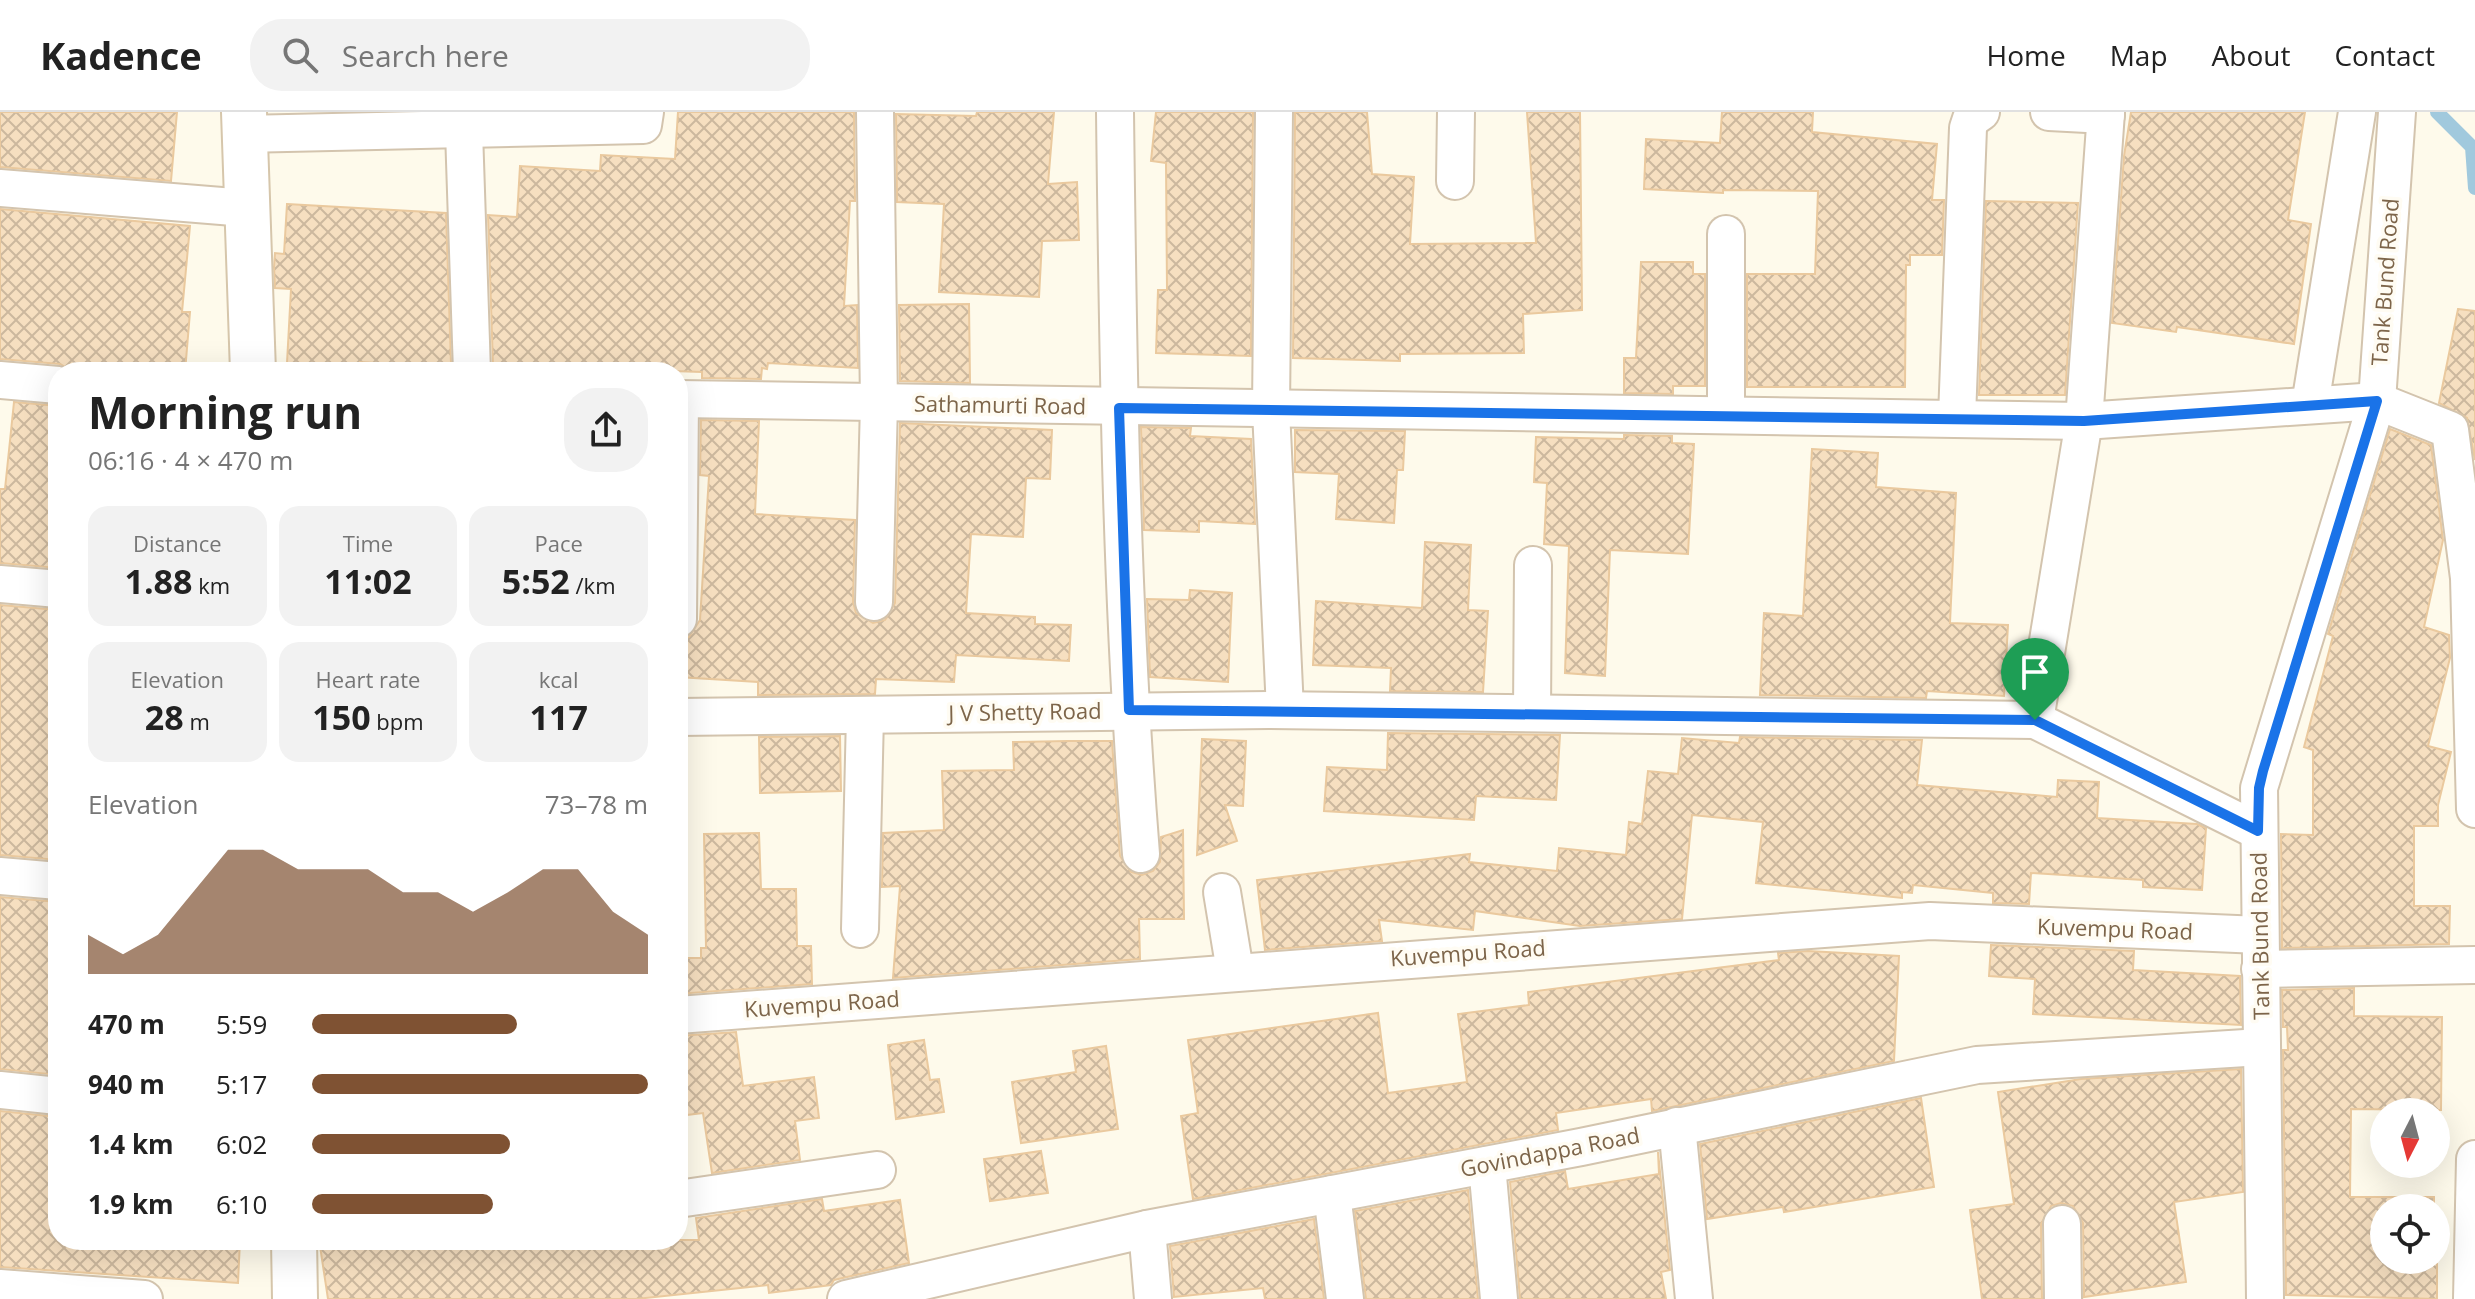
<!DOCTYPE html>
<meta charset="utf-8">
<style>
:root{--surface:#fff;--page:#f2f2f2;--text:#222;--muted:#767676;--line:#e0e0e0;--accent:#7f5233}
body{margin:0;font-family:"Open Sans",sans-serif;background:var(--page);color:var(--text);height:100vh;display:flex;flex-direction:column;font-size:30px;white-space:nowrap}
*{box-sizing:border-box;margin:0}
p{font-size:26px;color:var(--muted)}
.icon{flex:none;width:44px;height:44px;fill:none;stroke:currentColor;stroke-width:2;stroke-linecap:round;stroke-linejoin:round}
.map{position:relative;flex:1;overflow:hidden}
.panel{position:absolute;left:48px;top:250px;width:640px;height:888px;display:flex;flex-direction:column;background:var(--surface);border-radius:32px;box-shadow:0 8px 32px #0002}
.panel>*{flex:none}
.needle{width:52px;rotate:186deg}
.controls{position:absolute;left:2370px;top:986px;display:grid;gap:16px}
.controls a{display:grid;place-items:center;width:80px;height:80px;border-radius:50%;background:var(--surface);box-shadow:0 8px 32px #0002;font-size:40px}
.pin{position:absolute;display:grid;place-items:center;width:68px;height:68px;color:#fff;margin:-82px -34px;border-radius:50% 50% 50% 0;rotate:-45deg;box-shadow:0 0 8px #0007}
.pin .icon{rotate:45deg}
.round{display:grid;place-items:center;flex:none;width:84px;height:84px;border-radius:32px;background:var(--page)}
.head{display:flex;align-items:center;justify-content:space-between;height:136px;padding:0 40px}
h1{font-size:44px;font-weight:700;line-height:60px}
.metrics{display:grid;grid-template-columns:repeat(3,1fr);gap:12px;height:136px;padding:8px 40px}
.metrics div{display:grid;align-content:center;border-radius:20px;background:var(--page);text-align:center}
.metrics b{font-size:34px;font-weight:700}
.metrics small{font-size:22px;font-weight:400}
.metrics p{font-size:22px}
.chart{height:224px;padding:16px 40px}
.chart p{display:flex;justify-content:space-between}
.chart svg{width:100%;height:144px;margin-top:8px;fill:var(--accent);opacity:.7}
ul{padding:0 40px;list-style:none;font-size:26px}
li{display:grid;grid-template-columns:128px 96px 1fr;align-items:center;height:60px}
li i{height:20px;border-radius:10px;background:var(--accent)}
header{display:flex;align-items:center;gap:48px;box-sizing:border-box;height:112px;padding:0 40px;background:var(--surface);border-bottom:2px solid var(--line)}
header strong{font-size:38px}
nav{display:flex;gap:44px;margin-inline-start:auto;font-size:28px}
.search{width:560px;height:72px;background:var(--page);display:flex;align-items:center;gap:20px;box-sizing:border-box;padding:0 28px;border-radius:32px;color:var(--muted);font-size:30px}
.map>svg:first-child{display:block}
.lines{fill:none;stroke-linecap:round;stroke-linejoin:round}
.stream{stroke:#a1c9dd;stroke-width:14}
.building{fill:url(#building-cross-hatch);stroke:#eac99e;stroke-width:2}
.street-casing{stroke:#d3c4ae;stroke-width:40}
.secondary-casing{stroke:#d6c6ab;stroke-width:48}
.street{stroke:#fff;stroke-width:36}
.secondary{stroke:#fff;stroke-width:44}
.route-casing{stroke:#fff;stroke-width:16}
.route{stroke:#1a73e8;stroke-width:10}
.labels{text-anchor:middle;stroke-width:7;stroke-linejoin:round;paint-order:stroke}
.street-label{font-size:22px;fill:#7d654a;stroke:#fffcf3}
</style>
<header>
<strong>Kadence</strong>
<div class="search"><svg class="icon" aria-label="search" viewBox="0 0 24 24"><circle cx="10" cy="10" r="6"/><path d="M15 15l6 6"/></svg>Search here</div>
<nav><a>Home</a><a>Map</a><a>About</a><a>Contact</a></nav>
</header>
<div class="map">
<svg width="2475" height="1187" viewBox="0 0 2475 1187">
<defs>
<pattern id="building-cross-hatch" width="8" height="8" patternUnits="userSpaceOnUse" patternTransform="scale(2)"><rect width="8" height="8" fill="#f6dfc0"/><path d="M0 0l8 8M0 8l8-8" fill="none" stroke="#ccb89e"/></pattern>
</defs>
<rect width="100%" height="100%" fill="#fefaeb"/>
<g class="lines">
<!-- stream -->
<path class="stream" d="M2437,0L2472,35L2475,76"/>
</g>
<!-- building -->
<g class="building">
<path d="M0,0H177L171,69L0,55Z"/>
<path d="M678,0H854L855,89H850L844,194L857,193L858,256L768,251L767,257L762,256L761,267L702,266V260L493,253L488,103L517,105L520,54L600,59L601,43L675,47Z"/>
<path d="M977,0H1054L1048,72L1077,70L1079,128L1042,129L1039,185L939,180L944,92L897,90L896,2L976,4Z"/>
<path d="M1156,0H1253L1251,244L1156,241L1158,178H1167L1166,51L1151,49Z"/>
<path d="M1295,0H1367L1372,62L1414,65L1410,132L1536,131L1527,0H1580L1582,198L1523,202L1524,241L1400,242V249L1293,246Z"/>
<path d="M1722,0H1813L1812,20L1937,32L1932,88H1944L1942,143H1910V153H1906L1905,275H1747V162H1815L1818,79L1723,78V81L1644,77L1646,27L1720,31Z"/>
<path d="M2131,0H2305L2288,108L2311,112L2294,232L2177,215L2176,220L2112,211L2124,44Z"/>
<path d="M1986,89L2078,91L2065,283H1979Z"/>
<path d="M287,92L446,101L451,251H446V255L360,250V255L287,251L291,177L275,176L274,155L275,141L284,142Z"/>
<path d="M0,97L190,114L182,200H190L185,260H74L60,252L0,247Z"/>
<path d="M1641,150H1693V162H1705V274H1673V282L1624,281V246H1636Z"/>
<path d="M969,192L970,271L900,269L899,193Z"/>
<path d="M2458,197L2475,199V348L2467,306L2439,291Z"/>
<path d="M14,290L58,294V456L0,451V377H5Z"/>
<path d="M701,308L759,309L755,402L855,408L853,490L856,501L873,511L885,508L895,491L900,311L1052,318L1050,367L1026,366L1023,425L971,422L966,501L1035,505V512L1071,513L1069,549L956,543L954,570L876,567L875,582L758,583V570L678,565V528L689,525L700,508L709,364L700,363Z"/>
<path d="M1141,315L1191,316L1190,324L1251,327L1255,412L1199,409V420L1144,418Z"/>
<path d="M2390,317L2431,333L2443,428L2424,515L2449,523L2450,546L2428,634L2451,640L2438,693V714H2414V794H2450L2449,832L2282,836L2281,722L2313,723V638L2304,635L2333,524L2328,522Z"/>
<path d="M1295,318L1405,319L1403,358H1397L1394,411L1336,407L1339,362L1295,360Z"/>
<path d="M1624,323L1672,324V331L1694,332L1688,442L1610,438L1605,564L1565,561L1569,434L1544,432L1547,371L1534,370L1536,325L1624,327Z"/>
<path d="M1812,337L1878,341L1876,375L1956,381L1950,511L2008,513L2004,584L1927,579L1926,586L1760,583L1764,501L1803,504Z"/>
<path d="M1425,430L1471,433L1468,498L1488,499L1483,580L1390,579L1391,556L1313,553L1316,489L1422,496Z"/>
<path d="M1190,478L1232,481L1228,570L1150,565L1147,487L1189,488Z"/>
<path d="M0,493L58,498V540L49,631L58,632V748L0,743Z"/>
<path d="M1388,621L1560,623L1556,688L1476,684L1474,708L1324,699L1327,655L1387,658Z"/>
<path d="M840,624L841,679L760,681L759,625Z"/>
<path d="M1740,625L1922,628L1917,673L2057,685L2058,668L2099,670L2097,706L2197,712L2206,716L2202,778L2143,775V768L2031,761L2029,792L1993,791V781L1913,773L1912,781L1902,780V786L1756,771L1763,710L1692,703L1682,807L1580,814L1475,799L1473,818L1379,808L1382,829L1265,838L1257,768L1470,742L1469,750L1557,759L1559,736L1626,743L1629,710L1642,712L1648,659L1678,662L1682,626L1739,631Z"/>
<path d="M1202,627L1246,629L1243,694L1225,693L1237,729L1197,743Z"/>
<path d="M1068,629H1112L1120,744L1131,760L1142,763L1153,759L1160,750L1161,725L1183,718L1184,807H1139L1140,847L893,866L900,774L882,775L883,721L944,718L942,659L1014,658L1013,630Z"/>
<path d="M759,721L761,777H796L797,834H811L812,872L678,882V846H701V836H706L704,722Z"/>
<path d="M0,785L58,790V963L0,957Z"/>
<path d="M1991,833L2134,839L2133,858L2240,864L2241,913L2033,902L2035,867L1989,864Z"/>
<path d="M1808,839L1899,844L1894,949L1652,999L1651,987L1556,1001L1558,1018L1193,1087L1181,1004L1198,1001L1188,928L1378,901L1388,981L1467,970L1458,902L1529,893L1528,880L1779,848L1778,841Z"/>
<path d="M2354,876V904L2442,905L2441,998L2351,997L2350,1085H2434V1096H2384V1148H2436L2437,1133V1187L2286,1183L2283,938H2288L2287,915H2283L2282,878Z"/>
<path d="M736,920L743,974L814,965L819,1006L795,1009L800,1048L712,1061L703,1001L678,1004V924Z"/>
<path d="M924,928L930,968L939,967L944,1000L896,1007L888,933Z"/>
<path d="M1106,934L1118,1017L1021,1031L1012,970L1076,960L1073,939Z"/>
<path d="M2241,957L2243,1080L2174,1090L2186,1170L2084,1185L2083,1111L2073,1094L2061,1091L2051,1094L2041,1112L2042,1187H1982L1970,1098L2014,1092L1998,980L2081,967Z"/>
<path d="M1921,986L1934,1075L1784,1100L1783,1095L1707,1107L1700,1032Z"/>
<path d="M0,999L58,1005V1128H240L238,1171L0,1155Z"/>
<path d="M1041,1039L1048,1081L990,1089L984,1047Z"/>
<path d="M1658,1040L1670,1158L1661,1160L1666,1187H1520L1510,1070L1565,1059L1568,1077L1659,1062Z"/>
<path d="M1468,1078L1478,1187H1366L1355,1099Z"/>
<path d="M822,1087L824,1099L900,1088L909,1151L834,1168L831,1173L769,1181L768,1173L636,1187H328L320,1134L363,1128H699L696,1106Z"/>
<path d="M1314,1107L1324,1187H1265L1263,1176L1174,1185L1170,1134Z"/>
</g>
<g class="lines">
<defs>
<g id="street">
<path d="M1115,0C1118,248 1121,495 1141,742"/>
<path d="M1274,0L1271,298L1285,598"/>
<path d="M2049,0L2106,3"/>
<path d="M464,19L472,260"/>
<path d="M245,22L643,13L645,0"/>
<path d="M1455,69L1456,0"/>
<path d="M0,76L246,96"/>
<path d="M1726,122V302"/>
<path d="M0,268L58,273"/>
<path d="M678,287L2084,309L2377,289L2450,318L2469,466L2475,697"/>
<path d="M2310,293L2357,0"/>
<path d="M1957,305L1968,16L1971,7L1981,0"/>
<path d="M0,472L58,477"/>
<path d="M874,490L879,291L875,0"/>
<path d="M678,507L680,287"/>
<path d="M1532,601L1533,453"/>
<path d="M678,605L1269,598L2035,608L2258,719"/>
<path d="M2035,608L2084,309L2106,0"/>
<path d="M0,764L58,769"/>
<path d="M1222,780L1235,859"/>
<path d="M860,817L865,603"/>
<path d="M2260,857L2475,853"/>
<path d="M678,903L1930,809L2260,823"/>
<path d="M0,978L58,984"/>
<path d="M1677,1014L1694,1187"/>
<path d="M1487,1053L1499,1187"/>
<path d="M1332,1082L1345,1187"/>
<path d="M678,1087L877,1058"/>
<path d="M2062,1112L2063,1187"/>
<path d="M1147,1117L1153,1187"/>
<path d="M0,1176L144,1187"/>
<path d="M846,1187L1147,1117L1581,1035L1977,953L2261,935"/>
<path d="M2265,1187L2259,676L2377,289L2397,0"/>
<path d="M2472,1187L2475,1047"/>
</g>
<g id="secondary">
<path d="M244,0L253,260"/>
<path d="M294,1128L295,1187"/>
</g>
</defs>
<!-- street casing -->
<use href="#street" class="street-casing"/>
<!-- secondary casing -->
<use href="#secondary" class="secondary-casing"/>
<!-- street -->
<use href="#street" class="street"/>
<!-- secondary -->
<use href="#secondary" class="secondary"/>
</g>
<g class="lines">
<defs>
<path id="route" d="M2377,289L2263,659L2259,676L2258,719L2035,608L1129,598L1119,296L2084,309Z"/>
</defs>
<!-- route casing -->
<use href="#route" class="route-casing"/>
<!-- route -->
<use href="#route" class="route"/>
</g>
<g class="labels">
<!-- street labels -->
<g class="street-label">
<text transform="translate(2385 170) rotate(-86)" y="8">Tank Bund Road</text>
<text transform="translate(1000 293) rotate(1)" y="8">Sathamurti Road</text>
<text transform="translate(1025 600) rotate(-1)" y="8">J V Shetty Road</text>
<text transform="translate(2115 817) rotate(2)" y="8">Kuvempu Road</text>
<text transform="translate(2260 824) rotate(-91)" y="8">Tank Bund Road</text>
<text transform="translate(1468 841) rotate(-4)" y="8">Kuvempu Road</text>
<text transform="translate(822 892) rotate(-4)" y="8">Kuvempu Road</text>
<text transform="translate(1550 1040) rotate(-11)" y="8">Govindappa Road</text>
</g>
</g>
</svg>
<div class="controls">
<a><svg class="needle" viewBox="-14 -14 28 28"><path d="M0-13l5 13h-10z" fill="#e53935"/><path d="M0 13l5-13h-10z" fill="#767676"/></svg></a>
<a><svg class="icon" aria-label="locate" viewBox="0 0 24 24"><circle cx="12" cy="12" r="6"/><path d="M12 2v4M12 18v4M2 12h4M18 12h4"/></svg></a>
</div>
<div class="pin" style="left:2035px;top:608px;background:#1e9e55"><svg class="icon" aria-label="arrive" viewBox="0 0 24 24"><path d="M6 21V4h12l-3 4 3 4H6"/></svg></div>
<section class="panel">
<div class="head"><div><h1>Morning run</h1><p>06:16 · 4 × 470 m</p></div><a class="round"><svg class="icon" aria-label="share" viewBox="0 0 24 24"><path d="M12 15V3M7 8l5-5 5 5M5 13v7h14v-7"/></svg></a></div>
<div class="metrics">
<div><p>Distance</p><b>1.88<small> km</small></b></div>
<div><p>Time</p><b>11:02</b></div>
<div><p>Pace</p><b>5:52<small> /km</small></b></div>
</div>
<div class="metrics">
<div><p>Elevation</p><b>28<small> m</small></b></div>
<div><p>Heart rate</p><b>150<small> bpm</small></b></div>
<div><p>kcal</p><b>117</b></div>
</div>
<div class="chart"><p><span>Elevation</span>73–78 m</p>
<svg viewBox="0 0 160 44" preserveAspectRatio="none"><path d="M0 44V32L10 38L20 32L30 19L40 6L50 6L60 12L70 12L80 12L90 19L100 19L110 25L120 19L130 12L140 12L150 25L160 32V44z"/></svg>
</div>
<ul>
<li><b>470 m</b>5:59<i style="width:61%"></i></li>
<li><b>940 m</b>5:17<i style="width:100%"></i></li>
<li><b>1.4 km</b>6:02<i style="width:59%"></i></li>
<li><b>1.9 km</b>6:10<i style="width:54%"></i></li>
</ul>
</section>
</div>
